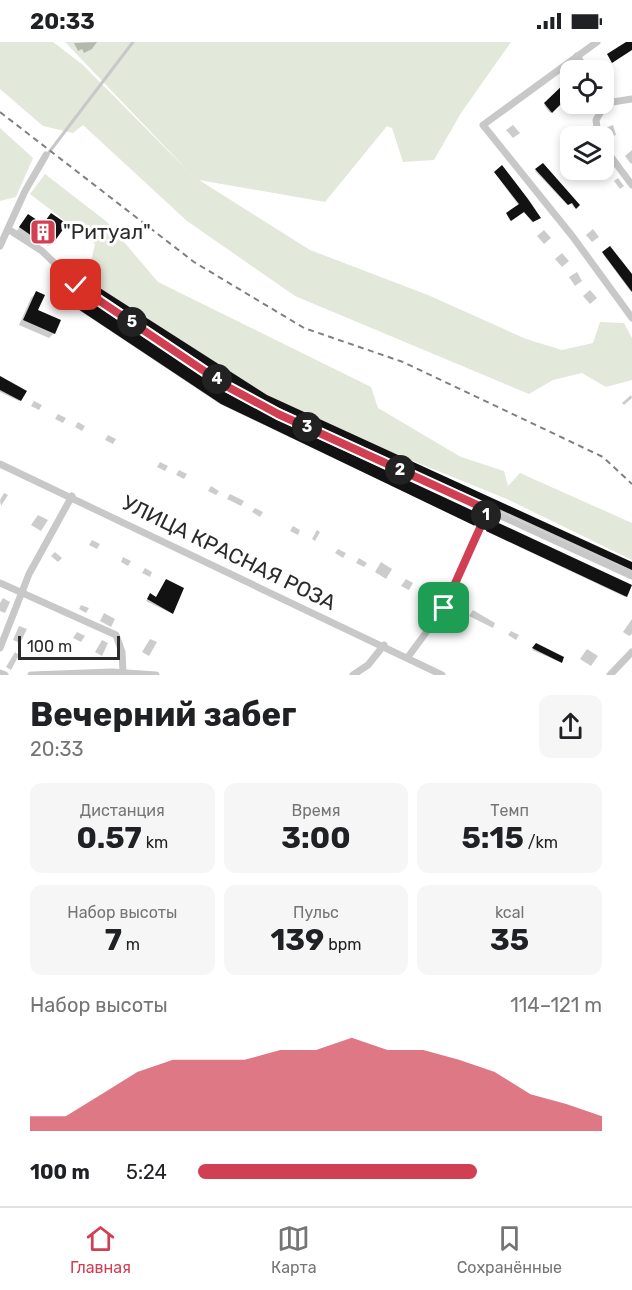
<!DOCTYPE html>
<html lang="ru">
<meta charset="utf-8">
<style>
:root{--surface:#fff;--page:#f6f6f6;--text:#202124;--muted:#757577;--line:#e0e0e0;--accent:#d13f52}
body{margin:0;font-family:Rubik,sans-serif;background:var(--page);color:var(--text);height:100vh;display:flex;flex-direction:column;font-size:22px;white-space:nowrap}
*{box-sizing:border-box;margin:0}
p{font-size:20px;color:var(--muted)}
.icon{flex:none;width:33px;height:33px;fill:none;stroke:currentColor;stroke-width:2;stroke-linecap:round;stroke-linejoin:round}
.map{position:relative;height:633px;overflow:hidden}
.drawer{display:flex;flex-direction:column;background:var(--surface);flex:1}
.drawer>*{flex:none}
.controls{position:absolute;left:560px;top:18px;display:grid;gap:12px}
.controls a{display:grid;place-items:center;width:54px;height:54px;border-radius:12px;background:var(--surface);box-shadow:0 3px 9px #0003;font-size:30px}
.scale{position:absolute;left:18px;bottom:15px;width:102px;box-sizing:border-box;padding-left:6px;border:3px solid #2b2b2b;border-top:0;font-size:16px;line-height:21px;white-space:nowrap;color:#2b2b2b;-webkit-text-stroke:4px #fff;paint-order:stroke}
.pin{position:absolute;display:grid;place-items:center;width:51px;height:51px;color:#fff;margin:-26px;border-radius:12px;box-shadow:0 3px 9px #0006}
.km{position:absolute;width:30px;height:30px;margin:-15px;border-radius:50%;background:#222;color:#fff;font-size:16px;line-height:30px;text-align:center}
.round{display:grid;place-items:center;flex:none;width:63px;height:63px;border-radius:12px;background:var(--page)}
.overview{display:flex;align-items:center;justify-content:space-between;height:102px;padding:0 30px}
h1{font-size:33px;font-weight:700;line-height:45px}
.metrics{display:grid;grid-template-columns:repeat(3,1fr);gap:9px;height:102px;padding:6px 30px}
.metrics div{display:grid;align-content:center;border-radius:12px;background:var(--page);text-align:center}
.metrics b{font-size:30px;font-weight:700}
.metrics small{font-size:16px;font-weight:400}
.metrics p{font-size:16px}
.chart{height:168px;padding:12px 30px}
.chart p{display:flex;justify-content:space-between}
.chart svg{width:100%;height:108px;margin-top:6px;fill:var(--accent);opacity:.7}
ul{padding:0 30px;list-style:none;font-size:20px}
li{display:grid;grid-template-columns:96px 72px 1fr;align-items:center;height:45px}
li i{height:15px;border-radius:8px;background:var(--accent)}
.status{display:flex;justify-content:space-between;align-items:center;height:42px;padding:0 30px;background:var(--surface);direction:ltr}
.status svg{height:16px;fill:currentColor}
.tabs{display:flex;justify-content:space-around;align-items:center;height:84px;border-top:2px solid var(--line);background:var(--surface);font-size:16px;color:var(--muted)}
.tabs a{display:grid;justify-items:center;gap:3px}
.tabs .selected{color:var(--accent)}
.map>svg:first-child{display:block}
.green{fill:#e2e8da}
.shadow{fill:#0003}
.building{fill:#121212}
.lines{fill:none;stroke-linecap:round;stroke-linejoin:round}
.lane{stroke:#c8c8c8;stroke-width:3}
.street{stroke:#c8c8c8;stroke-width:7}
.rail{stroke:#808080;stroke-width:2;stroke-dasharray:6 4.5;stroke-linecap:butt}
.route-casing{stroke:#fff;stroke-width:12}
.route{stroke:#d13f52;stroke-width:8}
.labels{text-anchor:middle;stroke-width:6;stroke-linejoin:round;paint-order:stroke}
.poi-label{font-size:21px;fill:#2b2b2b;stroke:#fff;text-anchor:start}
.street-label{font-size:21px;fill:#2b2b2b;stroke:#fff}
</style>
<div class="status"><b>20:33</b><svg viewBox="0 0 49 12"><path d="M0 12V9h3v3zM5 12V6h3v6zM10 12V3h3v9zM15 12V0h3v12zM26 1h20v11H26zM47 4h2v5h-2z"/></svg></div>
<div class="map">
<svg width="632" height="633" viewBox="0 0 632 633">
<rect width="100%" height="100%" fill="#fff"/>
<!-- green -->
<g class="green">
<path d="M0,0H53L83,23L193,134L65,0H511L461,71L434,118L403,120L392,86L387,84L325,160L199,138L310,208L428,253L526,297L562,308L593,301L600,280L624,281L632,296V338L606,345L582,331L553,338L529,352L295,254L187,179L83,83L73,91L43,84L0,47Z"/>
<path d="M0,86L33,116L16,155L0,159Z"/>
<path d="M45,132L107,180L158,240L371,345L378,366L461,415L504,429L508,444L520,431L632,481V518L507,457L267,360L78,238L64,224L91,220L95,202L30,152Z"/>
</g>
<!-- shadow -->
<g class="shadow">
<path d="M97,0L92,7L84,11L82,7L78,9L74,1Z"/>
<path d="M570,41V54L550,71L544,63Z"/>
<path d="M513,83L520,91L513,96L506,88Z"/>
<path d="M613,83L616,93L608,96L605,86Z"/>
<path d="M632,108V121L631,122L625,114Z"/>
<path d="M542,123L578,163L574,166L571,161L567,163L535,129Z"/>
<path d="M495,131L539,176L532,180L523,169L510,179L507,173L519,164Z"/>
<path d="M618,136L624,144L620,147L614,139Z"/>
<path d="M51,173L53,199L48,204L41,199L35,205L15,191L28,174L42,183Z"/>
<path d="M593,187L599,195L592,200L586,193Z"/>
<path d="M544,188L551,196L544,202L537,194Z"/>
<path d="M610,206L632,236L631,250L603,212Z"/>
<path d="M562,211L569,219L562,225L555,217Z"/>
<path d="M577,230L582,239L575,244L569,235Z"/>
<path d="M81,236L266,355L632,522V531L280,367L230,340L80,238Z"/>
<path d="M590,248L597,256L590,262L583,254Z"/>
<path d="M36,251V269L54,291L49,296L19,283L31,256Z"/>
<path d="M76,252L225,351L474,483L220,362L70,262Z"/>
<path d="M0,338L20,358L19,359L0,350Z"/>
<path d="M631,353L632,356L624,363L622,361Z"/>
<path d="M34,359L42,363L39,368L31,364Z"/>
<path d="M58,372L66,376L63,381L55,377Z"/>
<path d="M78,380L85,384L82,389L75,385Z"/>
<path d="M108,393L116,397L113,402L105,398Z"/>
<path d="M160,420L168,424L165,429L157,425Z"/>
<path d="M179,428L187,432L184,437L176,433Z"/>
<path d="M211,444L219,449L216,453L208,449Z"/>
<path d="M4,451L8,453L1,464L0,458Z"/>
<path d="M230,452L244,459L241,464L227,457Z"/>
<path d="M255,466L263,470L260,475L252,470Z"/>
<path d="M38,473L48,478L41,489L31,483Z"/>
<path d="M491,479L631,544L625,555L486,489Z"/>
<path d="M293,484L300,488L298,493L290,489Z"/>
<path d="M317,488L320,490L315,499L312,497Z"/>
<path d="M92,498L100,502L97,507L89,503Z"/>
<path d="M338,507L346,511L343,516L335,511Z"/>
<path d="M55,510L62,516L58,520L51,514Z"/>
<path d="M123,515L131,519L128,524L121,520Z"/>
<path d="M359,516L367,521L364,525L356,521Z"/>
<path d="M381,520L392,527L386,537L375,530Z"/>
<path d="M145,526L152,530L150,535L142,531Z"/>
<path d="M406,537L413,541L409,548L401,544Z"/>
<path d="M433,550L441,554L438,559L430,555Z"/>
<path d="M149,554L171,571L146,559Z"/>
<path d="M3,556L10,560L5,571L0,569V561Z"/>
<path d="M454,561L462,565L457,572L450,567Z"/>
<path d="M81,563L89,566L86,571L79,567Z"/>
<path d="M473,568L495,581L493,586L469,574Z"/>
<path d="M104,571L115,577L111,585L100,579Z"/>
<path d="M632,577V592L629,594L623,590Z"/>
<path d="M19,584L27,587L20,601L13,598Z"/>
<path d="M511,589L519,593L516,598L508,593Z"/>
<path d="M77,590L85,594L81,600L73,596Z"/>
<path d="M150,597L157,600L149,614L142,610Z"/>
<path d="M102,598L108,601L102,614L95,610Z"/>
<path d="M537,603L560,620L532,608Z"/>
<path d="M587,607L598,614L591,624L580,617Z"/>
<path d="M15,610L19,613L11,628L6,625Z"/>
</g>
<!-- building -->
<g class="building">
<path d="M626,0H632V8L612,21L607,12Z"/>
<path d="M566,40L570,46V53L552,71L544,61Z"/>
<path d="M543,121L580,163L576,167L572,161L568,163L535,127Z"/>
<path d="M502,123L528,157L541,176L533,180L524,170L511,179L506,171L519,162L494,130Z"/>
<path d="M51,171L67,182L54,200L46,194L42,201L19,185L28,172L43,182Z"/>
<path d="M610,204L632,232V250L602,210Z"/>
<path d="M81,234L267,353L632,520V528L281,367L230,340L81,239Z"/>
<path d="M36,249L45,253L38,268L61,278L55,292L23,278Z"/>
<path d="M77,250L225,350L276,377L480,472L475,484L221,362L69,261Z"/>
<path d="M0,334L27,349L21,359L0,348Z"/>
<path d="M490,477L632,543L627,555L486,489Z"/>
<path d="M166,537L184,546L173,572L147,557L150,551L156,555Z"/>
<path d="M536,601L564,615L562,621L532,606Z"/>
</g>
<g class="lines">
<!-- lane -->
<path class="lane" d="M47,113L133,0"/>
<!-- street -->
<g class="street">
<path d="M597,0L483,83L573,195L632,276"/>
<path d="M577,14L586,28"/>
<path d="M603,56L606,61L632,57"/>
<path d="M598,94L596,78L606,61"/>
<path d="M603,104L632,143"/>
<path d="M8,187L42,209L77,243L228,345L278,372L632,534"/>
<path d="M0,204L25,149L46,113"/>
<path d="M0,422L442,633"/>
<path d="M0,541L116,593L122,610L123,630"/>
<path d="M0,606L29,532L72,454"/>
<path d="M408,615L444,566L488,468"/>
<path d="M0,631L5,633"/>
<path d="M31,633L112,630L156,633"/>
<path d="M353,633L368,623L384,603"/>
<path d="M610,633L632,610"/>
</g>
<!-- rail -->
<path class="rail" d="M0,70L194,220L304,286L403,320L603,415L632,442"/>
</g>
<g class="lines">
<defs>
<path id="route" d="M76,243L228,345L278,372L488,468L444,566"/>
</defs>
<!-- route casing -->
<use href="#route" class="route-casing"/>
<!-- route -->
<use href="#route" class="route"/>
</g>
<!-- icons -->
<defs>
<symbol id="building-square" viewBox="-11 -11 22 22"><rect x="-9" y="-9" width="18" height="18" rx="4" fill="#d13f52" stroke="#fff"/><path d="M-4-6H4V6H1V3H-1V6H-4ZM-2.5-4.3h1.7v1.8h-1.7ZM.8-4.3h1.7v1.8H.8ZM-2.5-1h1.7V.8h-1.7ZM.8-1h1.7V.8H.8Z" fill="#fff"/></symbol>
</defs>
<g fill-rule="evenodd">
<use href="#building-square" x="28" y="175" width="30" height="30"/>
</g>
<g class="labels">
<!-- poi labels -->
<g class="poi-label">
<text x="63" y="197">"Ритуал"</text>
</g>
<!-- street labels -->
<g class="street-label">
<text transform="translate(229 511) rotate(26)" y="7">УЛИЦА КРАСНАЯ РОЗА</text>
</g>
</g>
</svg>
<div class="controls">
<a><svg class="icon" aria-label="locate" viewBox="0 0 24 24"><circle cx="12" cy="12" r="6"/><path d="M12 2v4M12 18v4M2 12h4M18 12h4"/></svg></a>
<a><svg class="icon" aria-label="layers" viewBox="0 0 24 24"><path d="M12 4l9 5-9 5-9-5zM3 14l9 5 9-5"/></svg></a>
</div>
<div class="scale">100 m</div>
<div class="pin" style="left:444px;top:566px;background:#1e9e55"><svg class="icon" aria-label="arrive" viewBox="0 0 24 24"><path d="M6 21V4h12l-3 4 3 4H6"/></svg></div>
<div class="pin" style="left:76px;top:243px;background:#d93025"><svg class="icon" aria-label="check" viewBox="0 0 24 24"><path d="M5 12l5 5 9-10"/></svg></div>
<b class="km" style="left:486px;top:473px">1</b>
<b class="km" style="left:400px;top:428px">2</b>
<b class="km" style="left:307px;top:385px">3</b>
<b class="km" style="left:217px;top:337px">4</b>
<b class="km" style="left:132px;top:280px">5</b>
</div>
<section class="drawer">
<div class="overview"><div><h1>Вечерний забег</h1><p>20:33</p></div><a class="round"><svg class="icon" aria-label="share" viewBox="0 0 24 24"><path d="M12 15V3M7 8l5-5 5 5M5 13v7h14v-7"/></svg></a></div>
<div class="metrics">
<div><p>Дистанция</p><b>0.57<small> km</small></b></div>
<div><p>Время</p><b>3:00</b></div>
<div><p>Темп</p><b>5:15<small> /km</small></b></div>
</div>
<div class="metrics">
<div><p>Набор высоты</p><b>7<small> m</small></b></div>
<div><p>Пульс</p><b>139<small> bpm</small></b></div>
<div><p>kcal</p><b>35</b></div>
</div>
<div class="chart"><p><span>Набор высоты</span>114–121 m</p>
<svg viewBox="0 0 160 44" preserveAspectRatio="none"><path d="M0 44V38L10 38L20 29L30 20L40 15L50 15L60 15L70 11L80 11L90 6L100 11L110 11L120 15L130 20L140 29L150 33L160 38V44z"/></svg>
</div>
<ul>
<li><b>100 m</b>5:24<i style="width:69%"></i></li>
</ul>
</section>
<nav class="tabs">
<a class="selected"><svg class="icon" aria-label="home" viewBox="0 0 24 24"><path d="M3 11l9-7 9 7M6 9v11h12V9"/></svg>Главная</a>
<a><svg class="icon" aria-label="map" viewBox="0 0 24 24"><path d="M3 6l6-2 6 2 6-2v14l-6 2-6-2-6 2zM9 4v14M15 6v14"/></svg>Карта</a>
<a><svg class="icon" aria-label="saved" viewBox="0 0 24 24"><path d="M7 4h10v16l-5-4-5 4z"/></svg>Сохранённые</a>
</nav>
